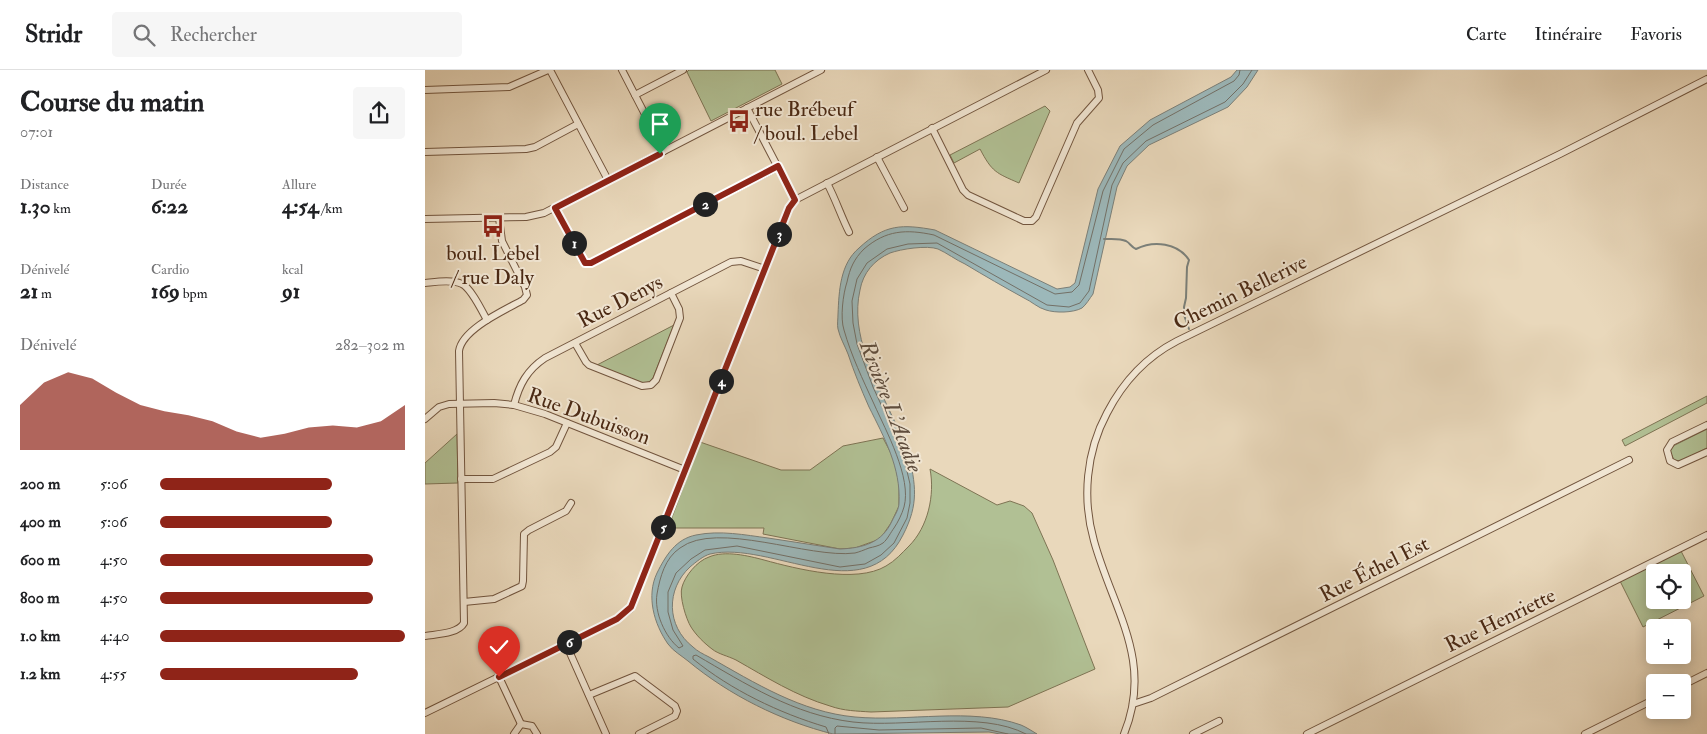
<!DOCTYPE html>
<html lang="fr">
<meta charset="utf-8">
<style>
:root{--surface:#fff;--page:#f6f6f6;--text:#202124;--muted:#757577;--line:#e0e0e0;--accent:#8f2418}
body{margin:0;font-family:"IM FELL Double Pica",serif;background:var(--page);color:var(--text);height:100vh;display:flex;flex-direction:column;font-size:19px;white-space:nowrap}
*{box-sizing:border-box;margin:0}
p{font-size:16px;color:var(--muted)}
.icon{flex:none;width:28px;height:28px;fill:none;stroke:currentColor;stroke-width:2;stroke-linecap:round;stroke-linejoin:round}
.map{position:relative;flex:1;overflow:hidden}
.side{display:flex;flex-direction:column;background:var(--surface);width:425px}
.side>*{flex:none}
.controls{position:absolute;left:1221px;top:494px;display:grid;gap:10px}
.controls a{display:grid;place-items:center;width:45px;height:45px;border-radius:5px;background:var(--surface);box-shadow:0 2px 12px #0003;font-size:25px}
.pin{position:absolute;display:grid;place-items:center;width:42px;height:42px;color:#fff;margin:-51px -21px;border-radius:50% 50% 50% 0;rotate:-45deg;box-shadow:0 0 5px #0007}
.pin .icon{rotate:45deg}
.km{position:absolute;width:25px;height:25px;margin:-12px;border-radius:50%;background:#222;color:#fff;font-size:14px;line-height:25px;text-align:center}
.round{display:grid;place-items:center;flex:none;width:52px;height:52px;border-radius:5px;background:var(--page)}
.overview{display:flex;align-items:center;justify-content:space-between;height:85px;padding:0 20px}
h1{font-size:28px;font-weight:800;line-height:38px}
.figures{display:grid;grid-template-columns:repeat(3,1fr);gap:8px;height:85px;padding:5px 20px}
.figures div{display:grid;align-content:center}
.figures b{font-size:21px;font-weight:800}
.figures small{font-size:14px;font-weight:400}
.figures p{font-size:14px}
.chart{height:140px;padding:10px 20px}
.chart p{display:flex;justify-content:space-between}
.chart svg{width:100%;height:90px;margin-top:5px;fill:var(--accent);opacity:.7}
ul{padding:0 20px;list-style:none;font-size:16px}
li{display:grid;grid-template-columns:80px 60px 1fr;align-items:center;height:38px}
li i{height:12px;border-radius:6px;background:var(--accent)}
header{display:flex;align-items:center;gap:30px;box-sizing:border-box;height:70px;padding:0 25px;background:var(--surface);border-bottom:1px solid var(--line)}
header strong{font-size:24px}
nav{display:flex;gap:28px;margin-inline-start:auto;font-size:18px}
.search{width:350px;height:45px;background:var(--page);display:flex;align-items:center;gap:12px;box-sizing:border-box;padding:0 18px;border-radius:5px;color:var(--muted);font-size:19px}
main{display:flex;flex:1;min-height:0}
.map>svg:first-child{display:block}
.green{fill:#b1c094;stroke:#7e7454;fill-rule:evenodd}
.water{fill:#9cb8ba;stroke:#7b7f78}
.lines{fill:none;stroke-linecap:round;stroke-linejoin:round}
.shore{stroke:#737067;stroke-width:1}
.stream{stroke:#7b7f78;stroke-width:2}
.minor-casing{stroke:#72553e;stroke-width:8}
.minor{stroke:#f1e6d3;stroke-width:6}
.route-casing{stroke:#fff;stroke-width:10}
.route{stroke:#8f2418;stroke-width:6}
.labels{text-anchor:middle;stroke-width:4;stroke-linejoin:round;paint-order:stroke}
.poi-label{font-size:21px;fill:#4a2914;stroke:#f1e6d3;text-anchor:start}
.street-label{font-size:21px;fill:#4a2914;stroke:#f1e6d3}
.water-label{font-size:22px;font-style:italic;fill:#5e4d3e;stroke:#f1e6d3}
</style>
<header>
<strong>Stridr</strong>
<div class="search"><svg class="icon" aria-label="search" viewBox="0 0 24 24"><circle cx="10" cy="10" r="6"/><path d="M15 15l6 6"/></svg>Rechercher</div>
<nav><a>Carte</a><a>Itinéraire</a><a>Favoris</a></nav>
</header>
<main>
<section class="side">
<div class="overview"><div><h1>Course du matin</h1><p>07:01</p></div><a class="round"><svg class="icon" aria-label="share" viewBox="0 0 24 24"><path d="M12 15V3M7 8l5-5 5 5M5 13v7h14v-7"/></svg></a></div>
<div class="figures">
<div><p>Distance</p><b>1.30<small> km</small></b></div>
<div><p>Durée</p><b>6:22</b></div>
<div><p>Allure</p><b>4:54<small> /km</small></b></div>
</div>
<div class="figures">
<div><p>Dénivelé</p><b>21<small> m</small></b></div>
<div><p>Cardio</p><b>169<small> bpm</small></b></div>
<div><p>kcal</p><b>91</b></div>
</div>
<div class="chart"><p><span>Dénivelé</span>282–302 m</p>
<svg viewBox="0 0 160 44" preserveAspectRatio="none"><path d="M0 44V22L10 11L20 6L30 9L40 16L50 22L60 25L70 27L80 30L90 35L100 38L110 36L120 33L130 32L140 33L150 30L160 22V44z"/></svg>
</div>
<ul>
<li><b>200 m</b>5:06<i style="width:70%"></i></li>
<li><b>400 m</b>5:06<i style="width:70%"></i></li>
<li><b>600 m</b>4:50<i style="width:87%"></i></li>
<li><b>800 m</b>4:50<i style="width:87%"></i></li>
<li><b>1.0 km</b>4:40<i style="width:100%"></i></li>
<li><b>1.2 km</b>4:55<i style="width:81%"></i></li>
</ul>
</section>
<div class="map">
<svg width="1282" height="664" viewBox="0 0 1282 664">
<rect width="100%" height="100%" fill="#e9d8bb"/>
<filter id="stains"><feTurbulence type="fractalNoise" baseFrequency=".004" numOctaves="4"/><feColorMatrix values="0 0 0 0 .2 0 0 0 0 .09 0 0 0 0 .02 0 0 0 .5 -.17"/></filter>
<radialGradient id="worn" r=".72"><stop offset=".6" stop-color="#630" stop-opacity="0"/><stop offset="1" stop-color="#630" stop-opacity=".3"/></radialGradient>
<!-- green -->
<g class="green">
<path d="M264,0H350L357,14L286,51L262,2Z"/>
<path d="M620,36L625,41L594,113C571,103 567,102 555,79L529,93L525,85Z"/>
<path d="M249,255L228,308L224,312L218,313L172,295Z"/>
<path d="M1282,326V333L1200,376L1197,370Z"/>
<path d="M1282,359V378L1256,391L1249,390L1245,381L1248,376Z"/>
<path d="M32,364L33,413L0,414V393Z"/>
<path d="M458,368L469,389L474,414V436L466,453L455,469L430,478L415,479L338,464L339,458H243L275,372L356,400H385L418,376Z"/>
<path d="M505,399L572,435L585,431L599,436L607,443L628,490L670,599L583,637L446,642C432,641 419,641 405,636C371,626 341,607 311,590C303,586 293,584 287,579C279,573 271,565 266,557C261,549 254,526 257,517C260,506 272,491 284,487C300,480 324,486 339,490C372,499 431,514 461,496C470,491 477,483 484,476C503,457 510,425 505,399Z"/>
<path d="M1256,481L1279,526L1218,557L1195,511ZM1230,502H1258V530H1230Z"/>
</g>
<!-- water -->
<path class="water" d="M812,0H833L822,17L803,37L724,75L702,96L692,117L668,224C665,228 661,235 657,238C648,243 630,243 621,240C613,238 606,231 599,228C579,217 560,206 540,194C531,190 522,183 513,179C502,175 476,179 465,183C449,190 438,203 435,220C425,264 450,309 468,348C473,359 480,370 483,382C491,415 494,434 478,465C440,541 346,470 285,484C278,486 271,492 265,497C241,519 241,556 268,577C272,581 278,584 284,587C330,613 376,642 430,647C483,652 546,637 596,655C601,657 607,661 612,664H575L564,662L408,664C356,651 304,625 263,591C257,586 248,581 243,574C229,554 221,526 232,503C241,485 251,469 271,465C295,460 320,465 343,468C367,472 391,475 415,479C438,478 457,473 467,451C470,445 474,439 474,433C476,398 459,367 444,337C436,319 429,302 423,284C420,276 415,268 413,259C412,255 413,249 413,244C414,221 415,194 434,178C460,154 477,154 510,160L632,219L645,217L650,213L673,119L695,76L725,50L806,7Z"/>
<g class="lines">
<!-- shore -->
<g class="shore">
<path d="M815,0L814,5L809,11L728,55L699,79L678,121L654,215L647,222L630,224L509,165C481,159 461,160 439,179C429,189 425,198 422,212C418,224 415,248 419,260C426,285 438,310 449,334C461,361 487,408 479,437C477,444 473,452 469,458C466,462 462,470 458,473C454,476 448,477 444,478C439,480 434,482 430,483C384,489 292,450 255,478C240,488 235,507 232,524C229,542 240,567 254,578L258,576L248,560L243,542V522L251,503L266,489L280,480L312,476L415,497L440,494L456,485L469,473L482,448L485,433V414L477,380L448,317L432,274L428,253L427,231L432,209L442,193L462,179L483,174L512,173L622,235L644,237L655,233L664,221L687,115L698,93L721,71L800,32L818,14L827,0"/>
<path d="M404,664L401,657C354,643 306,620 268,589V586L271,585C321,614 369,645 428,652C480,658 555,640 601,664"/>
<path d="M410,664V658L412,656L454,660L556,658L583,664"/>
</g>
<!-- stream -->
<path class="stream" d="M679,169C686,169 695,168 701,171C706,174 706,177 711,179C729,170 753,173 764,190L762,197L761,228L759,237V245L764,259"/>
<defs>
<g id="minor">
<path d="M125,0L183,110"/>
<path d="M197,0L239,81"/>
<path d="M0,20L84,17L123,0"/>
<path d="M210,25L258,0"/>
<path d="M322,38L370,130"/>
<path d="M507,58L538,120L543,125L599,151H607L611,147L652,53L674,28L673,20L663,0"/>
<path d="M0,82L101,79L110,77L153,54"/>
<path d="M452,87L479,138"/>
<path d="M402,113C411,130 416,146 424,162"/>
<path d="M130,138L159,191L164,194L353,97"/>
<path d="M0,149L101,147L119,143L396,0"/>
<path d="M0,213C10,212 27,209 37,214C46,218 57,241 62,250"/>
<path d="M150,273L161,292L164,295L217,316L226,315L231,310L255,248L254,239L246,223"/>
<path d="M89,335C94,315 102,300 120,288L306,192L316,191L340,199"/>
<path d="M0,349L14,337L24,334L69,333L89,335L120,344L260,400"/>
<path d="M1282,355L1247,372L1242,380L1245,391L1253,395L1282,382"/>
<path d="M36,409H68L125,382L131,377L142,353"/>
<path d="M39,532L69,529L97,516L98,511L99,464L104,460L141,441L146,433"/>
<path d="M0,566C11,564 33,564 39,553L34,281C37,259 80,240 98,230L102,225L100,217L77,171L74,148"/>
<path d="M141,574L181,664"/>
<path d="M74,607L96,654"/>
<path d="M1258,615L1282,603"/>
<path d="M164,625L210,606L250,636L252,641L250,646L214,664"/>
<path d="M708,634L726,628L1204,390"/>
<path d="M0,643L192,549L205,539L364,139L370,130L621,0"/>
<path d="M96,654L107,656L112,664"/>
<path d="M89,664L96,654"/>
<path d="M699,664C729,590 688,540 669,471C657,429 661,382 682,343C698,312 721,287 752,271L1135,84L1282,9"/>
<path d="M768,664L794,651"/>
<path d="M882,664L1282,465"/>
<path d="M1160,664L1230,629"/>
</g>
</defs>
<!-- minor casing -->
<use href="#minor" class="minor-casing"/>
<!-- minor -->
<use href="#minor" class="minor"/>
</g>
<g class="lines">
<defs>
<path id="route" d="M74,607L192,549L206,537L364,138L370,130L353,96L166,193H160L130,138L235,84"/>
</defs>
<!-- route casing -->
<use href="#route" class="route-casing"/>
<!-- route -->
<use href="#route" class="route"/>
</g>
<!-- icons -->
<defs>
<symbol id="bus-bare" viewBox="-9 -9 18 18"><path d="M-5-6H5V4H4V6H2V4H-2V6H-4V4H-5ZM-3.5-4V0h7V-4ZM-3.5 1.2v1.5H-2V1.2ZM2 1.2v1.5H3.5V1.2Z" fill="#8f2418" stroke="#f1e6d3" stroke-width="2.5" paint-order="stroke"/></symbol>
</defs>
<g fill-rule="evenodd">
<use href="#bus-bare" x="298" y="35" width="32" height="32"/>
<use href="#bus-bare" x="52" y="140" width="32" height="32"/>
</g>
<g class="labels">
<!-- poi labels -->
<g class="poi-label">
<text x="330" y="46">rue Brébeuf<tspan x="330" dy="24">/ boul. Lebel</tspan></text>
<text x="68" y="190" text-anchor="middle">boul. Lebel<tspan x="68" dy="24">/ rue Daly</tspan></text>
</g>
<!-- street labels -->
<g class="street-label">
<text transform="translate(815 222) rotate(-26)" y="7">Chemin Bellerive</text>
<text transform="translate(195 231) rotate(-27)" y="7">Rue Denys</text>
<text transform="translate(164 346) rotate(20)" y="7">Rue Dubuisson</text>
<text transform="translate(949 499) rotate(-27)" y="7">Rue Éthel Est</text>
<text transform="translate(1075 550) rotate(-26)" y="7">Rue Henriette</text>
</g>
<!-- water labels -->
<g class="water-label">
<text transform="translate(467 336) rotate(69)" y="8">Rivière L'Acadie</text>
</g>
</g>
<rect width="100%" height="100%" filter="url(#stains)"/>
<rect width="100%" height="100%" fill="url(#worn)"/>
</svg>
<div class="controls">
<a><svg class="icon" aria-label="locate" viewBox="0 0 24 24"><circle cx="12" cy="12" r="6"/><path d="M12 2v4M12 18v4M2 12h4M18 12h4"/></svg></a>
<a>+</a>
<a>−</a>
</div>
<div class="pin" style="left:235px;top:84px;background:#1e9e55"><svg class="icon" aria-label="arrive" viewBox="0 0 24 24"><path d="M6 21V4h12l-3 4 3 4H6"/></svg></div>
<div class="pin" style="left:74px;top:607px;background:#d93025"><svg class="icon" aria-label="check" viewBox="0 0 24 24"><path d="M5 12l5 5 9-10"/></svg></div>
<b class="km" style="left:149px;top:173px">1</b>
<b class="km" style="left:280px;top:134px">2</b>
<b class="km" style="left:354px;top:164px">3</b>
<b class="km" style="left:296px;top:311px">4</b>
<b class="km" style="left:238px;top:457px">5</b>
<b class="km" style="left:144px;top:572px">6</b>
</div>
</main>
